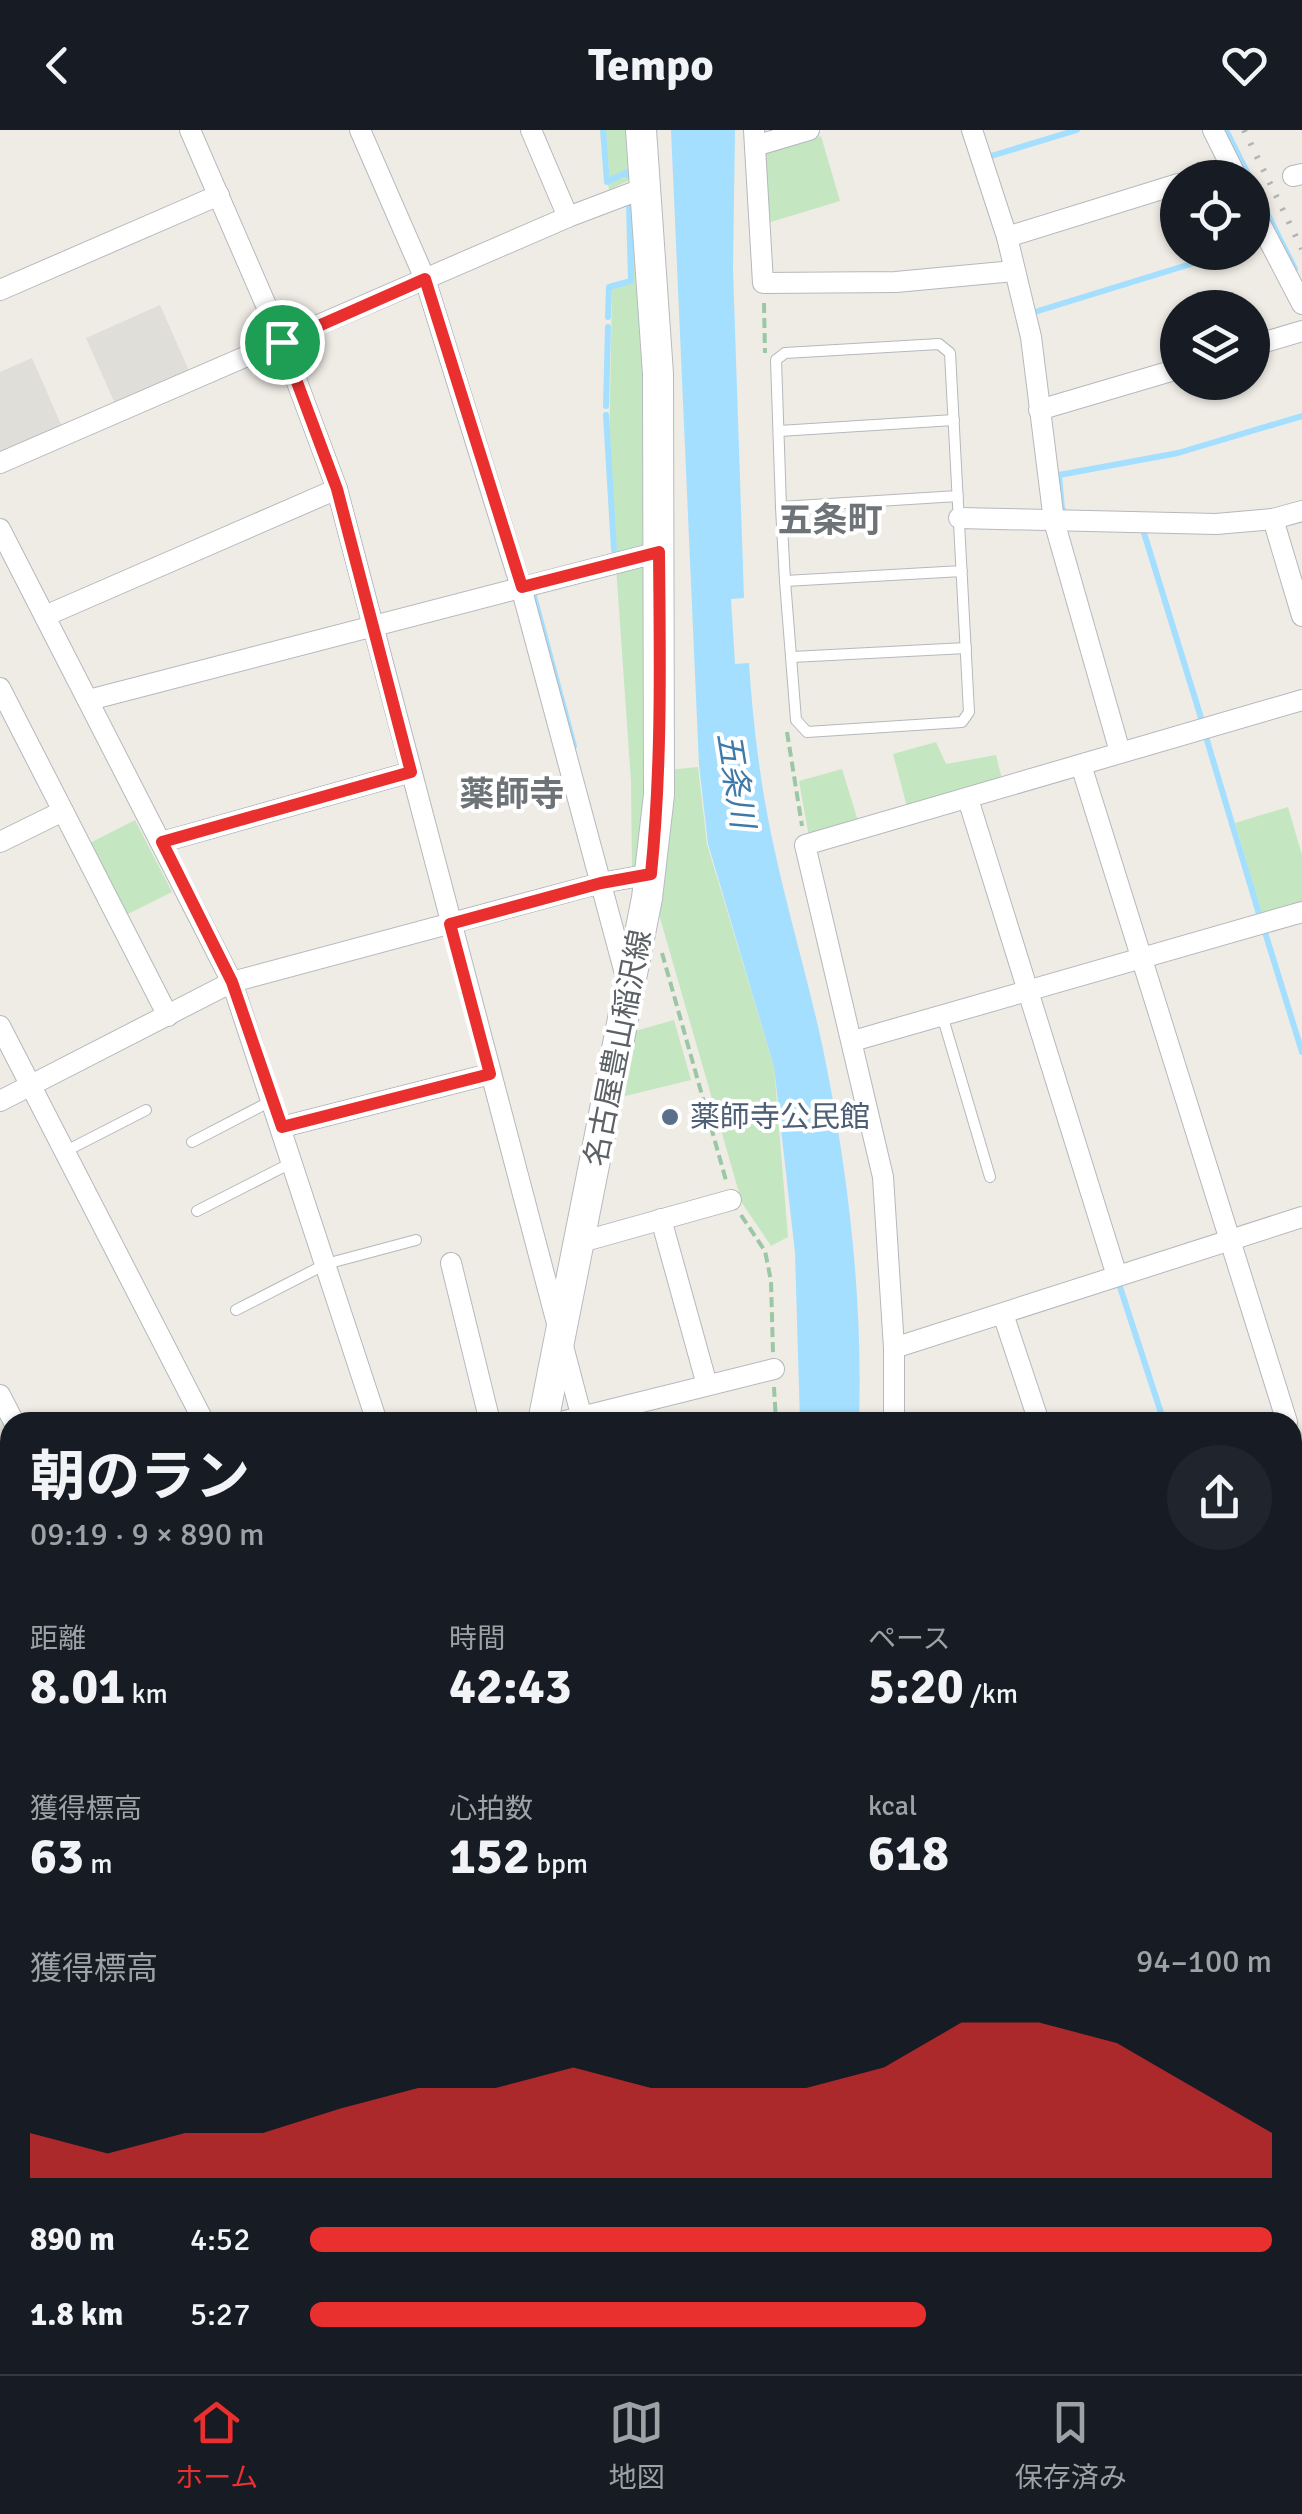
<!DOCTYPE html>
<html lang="ja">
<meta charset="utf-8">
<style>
:root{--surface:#171b24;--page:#20242c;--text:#f1f3f6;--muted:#9ea1a6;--line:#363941;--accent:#ea2f2f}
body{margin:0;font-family:Signika,"Noto Sans JP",sans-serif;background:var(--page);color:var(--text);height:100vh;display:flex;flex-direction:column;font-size:38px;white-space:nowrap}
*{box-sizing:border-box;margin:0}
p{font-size:32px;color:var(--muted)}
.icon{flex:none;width:55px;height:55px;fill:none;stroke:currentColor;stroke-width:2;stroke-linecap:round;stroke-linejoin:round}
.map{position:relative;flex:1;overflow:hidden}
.drawer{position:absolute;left:0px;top:1282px;width:1302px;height:962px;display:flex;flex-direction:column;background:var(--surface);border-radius:30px 30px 0 0;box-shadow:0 2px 8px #0004}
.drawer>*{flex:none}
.controls{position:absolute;left:1160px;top:30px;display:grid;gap:20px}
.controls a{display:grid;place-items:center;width:110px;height:110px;border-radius:50%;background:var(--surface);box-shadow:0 2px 8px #0004;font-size:50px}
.pin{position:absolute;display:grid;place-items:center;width:85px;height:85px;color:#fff;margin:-42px;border:5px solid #fff;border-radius:50%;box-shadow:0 2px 10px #0007}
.round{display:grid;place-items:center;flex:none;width:105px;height:105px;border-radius:52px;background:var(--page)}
.summary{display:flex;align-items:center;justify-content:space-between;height:170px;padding:0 30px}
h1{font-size:55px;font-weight:700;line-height:75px}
.stats{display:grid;grid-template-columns:repeat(3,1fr);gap:15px;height:170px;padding:10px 30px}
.stats div{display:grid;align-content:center}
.stats b{font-size:50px;font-weight:700}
.stats small{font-size:28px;font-weight:400}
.stats p{font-size:28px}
.chart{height:280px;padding:20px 30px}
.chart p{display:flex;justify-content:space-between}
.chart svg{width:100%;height:180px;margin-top:10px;fill:var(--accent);opacity:.7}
ul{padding:0 30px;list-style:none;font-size:32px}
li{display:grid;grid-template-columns:160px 120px 1fr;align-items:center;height:75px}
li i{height:25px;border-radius:12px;background:var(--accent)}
header{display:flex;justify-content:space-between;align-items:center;height:130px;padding:0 30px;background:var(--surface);font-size:45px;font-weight:700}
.menu{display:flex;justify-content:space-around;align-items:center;height:140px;border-top:2px solid var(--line);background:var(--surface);font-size:28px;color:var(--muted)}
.menu a{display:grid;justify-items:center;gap:5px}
.menu .on{color:var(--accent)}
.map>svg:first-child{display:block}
.industrial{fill:#e0ded9}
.green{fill:#c4e7c1}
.water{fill:#a5dfff}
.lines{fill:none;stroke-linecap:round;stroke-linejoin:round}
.stream{stroke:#a5dfff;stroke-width:6}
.lane-casing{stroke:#b5b8bc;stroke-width:12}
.street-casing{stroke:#b5b8bc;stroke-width:22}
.secondary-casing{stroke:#b6babf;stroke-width:32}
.path{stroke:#9ac8a4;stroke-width:4;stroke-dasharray:10 5;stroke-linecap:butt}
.lane{stroke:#fff;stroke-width:10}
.street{stroke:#fff;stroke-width:20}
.secondary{stroke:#fff;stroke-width:30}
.rail{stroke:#b3b4b5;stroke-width:6;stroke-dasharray:2.5 12;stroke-linecap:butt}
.route-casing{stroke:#fff;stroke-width:20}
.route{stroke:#ea2f2f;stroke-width:12}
.service-dot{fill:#5c6f8a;stroke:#fff;stroke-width:4}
.labels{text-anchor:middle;stroke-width:8;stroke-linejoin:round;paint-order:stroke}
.street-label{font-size:30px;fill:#5c6165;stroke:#fff}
.service-label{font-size:30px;fill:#4e5e75;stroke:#fff;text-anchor:start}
.water-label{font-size:32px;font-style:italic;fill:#3d7aa9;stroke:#fff}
.quarter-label{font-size:35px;font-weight:bold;fill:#6d7377;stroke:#fff}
</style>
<header><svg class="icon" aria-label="back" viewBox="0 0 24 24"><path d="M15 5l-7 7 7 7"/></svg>Tempo<svg class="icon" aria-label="heart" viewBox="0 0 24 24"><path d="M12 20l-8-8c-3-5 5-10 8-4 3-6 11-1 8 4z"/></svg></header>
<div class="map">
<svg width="1302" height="2244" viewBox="0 0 1302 2244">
<rect width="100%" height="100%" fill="#efece5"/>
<!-- industrial -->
<g class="industrial">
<path d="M160,175L190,243L116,276L86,208Z"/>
<path d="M32,228L63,299L0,327V242Z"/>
<path d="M0,1278L10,1297V1418L0,1426Z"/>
</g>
<!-- green -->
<g class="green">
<path d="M605,0H633L632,49L609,60L608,54L626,44L628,46V41L610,49Z"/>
<path d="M821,6L840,71L764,94L760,26Z"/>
<path d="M631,69L647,267L646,416L617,425L609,320L612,159L633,152Z"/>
<path d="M645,429L650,551L641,738L632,741L631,652L616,436Z"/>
<path d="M936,612L946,634L996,625L1002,649L907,677L893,624Z"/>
<path d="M698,637L707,714L774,937L788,1107L771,1116L742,1073L656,774L667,640Z"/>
<path d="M842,639L858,691L809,707L799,651Z"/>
<path d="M1288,677L1302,725V775L1262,786L1235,693Z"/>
<path d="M135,690L172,762L124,786L88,714Z"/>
<path d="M674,890L691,950L617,968L628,903Z"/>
</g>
<!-- water -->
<path class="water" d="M671,0H735L733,140L744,468L731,469L735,534L749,533C753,596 761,660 775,722C789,786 808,850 822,914C848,1039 863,1165 859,1292H800L795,1123L774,937L708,714L699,635Z"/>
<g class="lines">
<!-- stream -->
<g class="stream">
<path d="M603,0L607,52L627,42V45"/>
<path d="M1226,0L1250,48"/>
<path d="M991,26L1077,0"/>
<path d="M1252,53L1295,139"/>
<path d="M1252,116L1258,114"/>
<path d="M1038,181L1230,122"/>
<path d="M608,187L609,157L631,151L629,74L623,71"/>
<path d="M606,276L608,197"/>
<path d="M606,285L614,420"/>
<path d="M1065,383L1062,378L1059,345L1178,323L1302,286"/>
<path d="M1144,403L1202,591"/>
<path d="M536,459L533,462L574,616"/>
<path d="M1206,607L1259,784"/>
<path d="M1264,799L1302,922"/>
<path d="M1120,1157L1164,1292"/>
<path d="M1293,1692L1302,1721"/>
</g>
<defs>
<g id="lane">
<path d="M779,301L954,290"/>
<path d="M958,366L781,377L776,230L785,223L939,214L950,223L969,582L962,592L807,602L796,590L785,451L962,441"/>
<path d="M781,377L785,451"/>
<path d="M792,527L966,518"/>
<path d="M942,885L990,1047"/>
<path d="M192,1012L271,971"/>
<path d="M64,1022L146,980"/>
<path d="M197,1081L293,1032"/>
<path d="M236,1180L326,1134L416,1110"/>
<path d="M30,2235L33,2244"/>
</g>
<g id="street">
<path d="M190,0L282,212L337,359L583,1292"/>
<path d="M360,0L425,149L521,457L627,851"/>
<path d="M531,0L568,87"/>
<path d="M754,0L763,153L896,152L1014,141"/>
<path d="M972,0L1007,107L1031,207L1054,391L1120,622"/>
<path d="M1213,0L1237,48"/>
<path d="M755,16L809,0"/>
<path d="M1293,46L1302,44"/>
<path d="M1197,48L1231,37"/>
<path d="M1252,78L1302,174"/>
<path d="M1007,107L1178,54"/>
<path d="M0,160L219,65"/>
<path d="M1252,216L1302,201"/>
<path d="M1039,280L1178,239"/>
<path d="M0,333L568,87L647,57"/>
<path d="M959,388L1216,394L1273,389L1302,381"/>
<path d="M1273,389L1302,486"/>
<path d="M0,399L232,852L377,1292"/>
<path d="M45,486L337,359"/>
<path d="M0,558L168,886"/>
<path d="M89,570L659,422"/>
<path d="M1081,635L1287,1292"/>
<path d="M968,669L1117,1146"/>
<path d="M0,712L63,681"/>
<path d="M162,712L411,642"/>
<path d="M0,896L204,1292"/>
<path d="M853,911L1302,782"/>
<path d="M0,971L232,852L601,753L651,744"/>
<path d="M282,997L490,944"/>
<path d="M661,1089L707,1255"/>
<path d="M581,1112L731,1070"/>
<path d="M451,1133L490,1292"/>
<path d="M1003,1184L1039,1292"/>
<path d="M894,1218L1302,1087"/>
<path d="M0,1265L14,1292"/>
<path d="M561,1292L774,1239"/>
<path d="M894,1292V1218L883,1047L805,715L1302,570"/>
<path d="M1292,1308L1302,1338"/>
<path d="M1292,1408L1302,1405"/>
<path d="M0,1496L10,1490"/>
<path d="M0,1575L10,1594"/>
<path d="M1292,1680L1302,1677"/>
<path d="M0,1859L10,1877"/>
<path d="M1292,2076L1302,2107"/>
<path d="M0,2100L10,2094"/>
<path d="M0,2176L10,2195"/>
<path d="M0,2219L10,2213"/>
<path d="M1292,2222L1302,2219"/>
<path d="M514,2235V2244"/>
<path d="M1103,2235L1106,2244"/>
<path d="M932,2244L933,2235"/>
<path d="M1223,2244L1251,2235"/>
</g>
<g id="secondary">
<path d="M543,1292L647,768L659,665L658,244L641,0"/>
<path d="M1292,1993L1302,1985"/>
<path d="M298,2244L301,2235"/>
<path d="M995,2244L1006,2235"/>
</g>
</defs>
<!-- lane casing -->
<use href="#lane" class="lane-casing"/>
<!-- street casing -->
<use href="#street" class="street-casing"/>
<!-- secondary casing -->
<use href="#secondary" class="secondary-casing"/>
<!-- path -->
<g class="path">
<path d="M764,173L765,223"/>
<path d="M787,602L802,696"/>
<path d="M662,823L727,1054"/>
<path d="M741,1085L765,1121L771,1151L773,1223"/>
<path d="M774,1257L776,1292"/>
<path d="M804,2244L805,2235"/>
<path d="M907,2244L910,2235"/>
</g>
<!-- lane -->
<use href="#lane" class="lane"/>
<!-- street -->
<use href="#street" class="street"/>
<!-- secondary -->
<use href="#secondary" class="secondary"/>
<!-- rail -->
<path class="rail" d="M1244,0L1302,119"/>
</g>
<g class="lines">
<defs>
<path id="route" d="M425,149L522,457L659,422C660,530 662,636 651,744L601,753L450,794L490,944L282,997L232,852L162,712L411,642L337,359L282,212Z"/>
</defs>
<!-- route casing -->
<use href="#route" class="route-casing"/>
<!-- route -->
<use href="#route" class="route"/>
</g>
<!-- markers -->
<circle class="service-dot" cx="670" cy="987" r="10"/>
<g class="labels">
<!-- street labels -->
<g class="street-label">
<text transform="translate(618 918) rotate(-79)" y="10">名古屋豊山稲沢線</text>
</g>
<!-- service labels -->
<g class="service-label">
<text x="690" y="997">薬師寺公民館</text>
</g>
<!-- water labels -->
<g class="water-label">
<text transform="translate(736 650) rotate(81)" y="11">五条川</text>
</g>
<!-- quarter labels -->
<g class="quarter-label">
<text x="830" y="402">五条町</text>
<text x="512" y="676">薬師寺</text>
</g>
</g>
</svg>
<div class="controls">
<a><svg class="icon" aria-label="locate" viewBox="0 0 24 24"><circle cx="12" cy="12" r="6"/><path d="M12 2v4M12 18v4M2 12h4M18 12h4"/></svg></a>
<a><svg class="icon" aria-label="layers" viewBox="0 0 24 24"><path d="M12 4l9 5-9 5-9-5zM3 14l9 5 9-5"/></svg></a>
</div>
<div class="pin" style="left:282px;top:212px;background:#1e9e55"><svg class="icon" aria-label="arrive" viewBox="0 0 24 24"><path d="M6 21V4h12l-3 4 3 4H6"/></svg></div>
<section class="drawer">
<div class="summary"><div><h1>朝のラン</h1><p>09:19 · 9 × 890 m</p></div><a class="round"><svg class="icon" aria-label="share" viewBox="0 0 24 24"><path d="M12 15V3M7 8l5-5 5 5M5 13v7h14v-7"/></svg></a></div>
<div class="stats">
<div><p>距離</p><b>8.01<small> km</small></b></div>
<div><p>時間</p><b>42:43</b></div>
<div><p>ペース</p><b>5:20<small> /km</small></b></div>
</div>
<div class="stats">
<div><p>獲得標高</p><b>63<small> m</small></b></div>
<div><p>心拍数</p><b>152<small> bpm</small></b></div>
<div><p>kcal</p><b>618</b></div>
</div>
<div class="chart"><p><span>獲得標高</span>94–100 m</p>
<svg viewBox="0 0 160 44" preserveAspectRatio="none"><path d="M0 44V33L10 38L20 33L30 33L40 27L50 22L60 22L70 17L80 22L90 22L100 22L110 17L120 6L130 6L140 11L150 22L160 33V44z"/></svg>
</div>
<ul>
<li><b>890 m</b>4:52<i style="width:100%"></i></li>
<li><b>1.8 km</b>5:27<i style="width:64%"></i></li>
</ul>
</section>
</div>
<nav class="menu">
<a class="on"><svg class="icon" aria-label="home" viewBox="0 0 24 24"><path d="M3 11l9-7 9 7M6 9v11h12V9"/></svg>ホーム</a>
<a><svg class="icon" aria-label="map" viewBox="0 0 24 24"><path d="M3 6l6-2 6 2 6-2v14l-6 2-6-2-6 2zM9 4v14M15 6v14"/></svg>地図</a>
<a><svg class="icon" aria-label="saved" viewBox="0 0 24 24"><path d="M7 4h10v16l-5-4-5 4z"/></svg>保存済み</a>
</nav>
